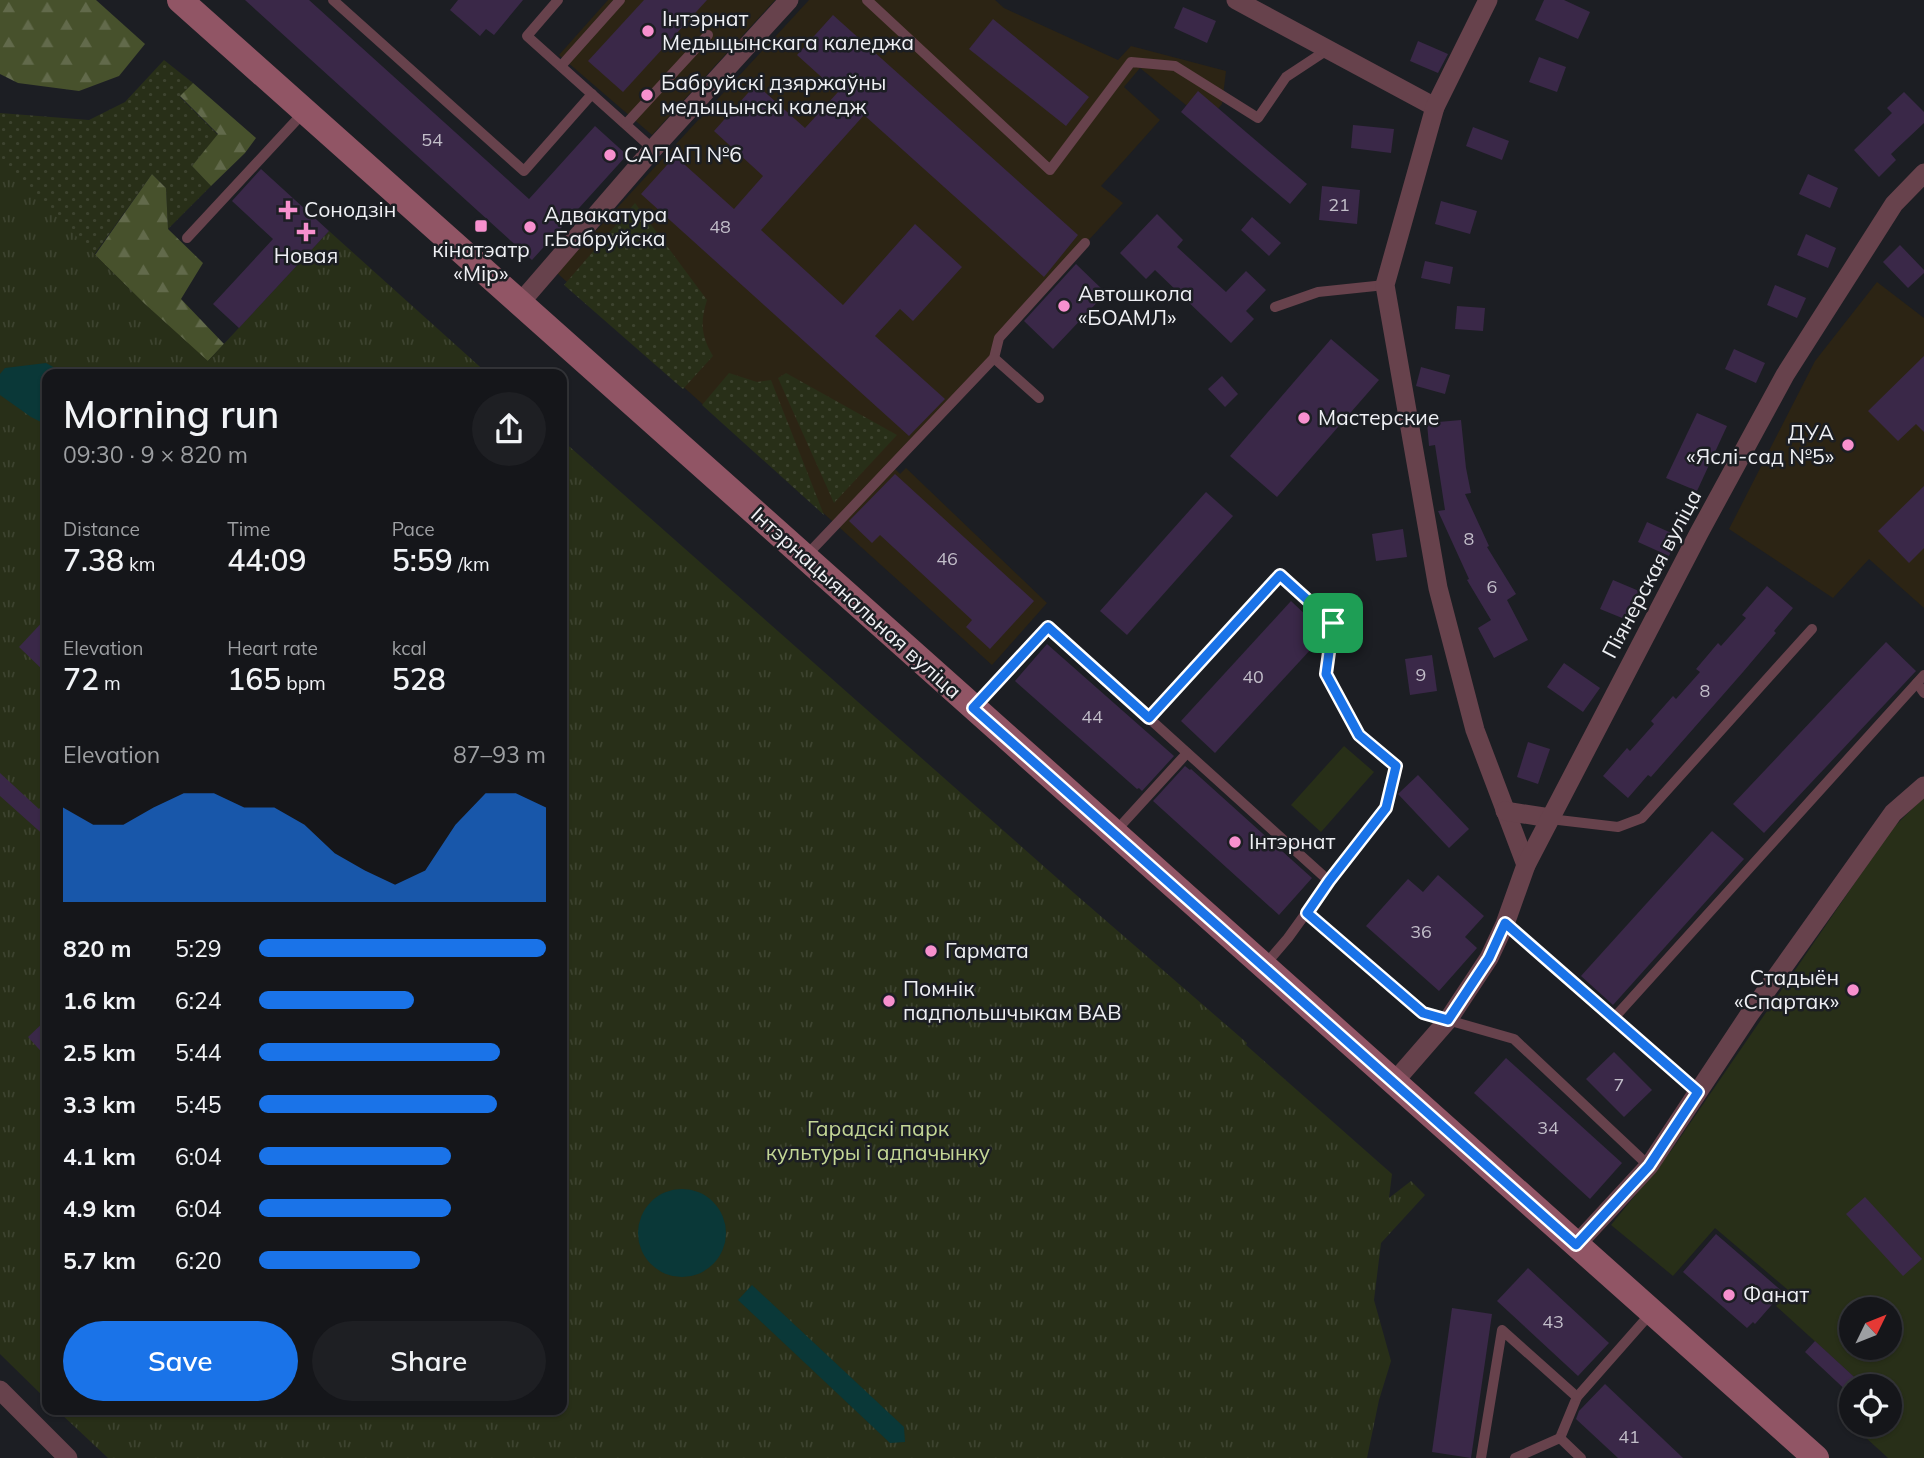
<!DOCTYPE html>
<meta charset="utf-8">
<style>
:root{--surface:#15161a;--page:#1e1f23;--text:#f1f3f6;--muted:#9d9fa2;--line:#343539;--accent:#1a73e8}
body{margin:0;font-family:Mulish,sans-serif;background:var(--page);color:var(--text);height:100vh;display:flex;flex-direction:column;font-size:26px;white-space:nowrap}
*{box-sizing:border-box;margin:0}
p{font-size:23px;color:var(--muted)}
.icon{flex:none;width:38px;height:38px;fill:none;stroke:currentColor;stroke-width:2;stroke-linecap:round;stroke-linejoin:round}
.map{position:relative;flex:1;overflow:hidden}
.drawer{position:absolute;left:42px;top:369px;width:525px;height:1046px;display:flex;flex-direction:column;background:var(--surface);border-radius:14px;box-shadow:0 2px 5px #0004,0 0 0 2px var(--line)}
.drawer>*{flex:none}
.needle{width:46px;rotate:47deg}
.tools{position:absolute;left:1839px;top:1297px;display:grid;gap:14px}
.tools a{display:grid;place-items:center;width:63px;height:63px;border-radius:50%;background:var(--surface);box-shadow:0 2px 5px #0004,0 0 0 2px var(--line);font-size:35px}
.pin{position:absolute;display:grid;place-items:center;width:60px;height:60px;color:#fff;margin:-30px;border-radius:14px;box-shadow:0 4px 10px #0006}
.round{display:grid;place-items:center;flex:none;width:74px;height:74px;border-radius:37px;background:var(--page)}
.overview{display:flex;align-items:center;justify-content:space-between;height:119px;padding:0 21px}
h1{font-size:38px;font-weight:600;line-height:52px}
.stats{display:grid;grid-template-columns:repeat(3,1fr);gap:10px;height:119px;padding:7px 21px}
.stats div{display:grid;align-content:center}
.stats b{font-size:30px;font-weight:600}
.stats small{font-size:19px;font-weight:400}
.stats p{font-size:19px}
.chart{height:196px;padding:14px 21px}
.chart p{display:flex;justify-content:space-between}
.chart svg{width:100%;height:126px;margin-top:7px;fill:var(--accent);opacity:.7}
.action{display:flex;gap:14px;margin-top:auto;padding:14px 21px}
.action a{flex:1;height:80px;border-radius:42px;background:var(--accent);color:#fff;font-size:28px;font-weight:600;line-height:80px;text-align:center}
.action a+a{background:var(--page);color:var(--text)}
ul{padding:0 21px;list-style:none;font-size:23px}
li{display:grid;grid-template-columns:112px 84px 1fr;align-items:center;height:52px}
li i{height:18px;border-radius:9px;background:var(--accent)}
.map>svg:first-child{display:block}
.education{fill:#2c2414}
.grass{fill:url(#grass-dots)}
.forest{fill:url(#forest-firs)}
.park{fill:url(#park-tufts)}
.pitch{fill:#282f18;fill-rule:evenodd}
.water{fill:#0a3838}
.building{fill:#3a2848}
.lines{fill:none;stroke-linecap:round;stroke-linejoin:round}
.lane{stroke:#67424c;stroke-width:10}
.street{stroke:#67424c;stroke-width:19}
.secondary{stroke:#915565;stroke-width:26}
.route-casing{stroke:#fff;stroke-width:14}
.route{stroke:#1a73e8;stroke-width:9}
.poi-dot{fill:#f790ce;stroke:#1c1e23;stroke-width:2.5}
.labels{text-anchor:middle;stroke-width:5;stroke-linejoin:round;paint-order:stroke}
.number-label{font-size:18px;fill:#c2bec9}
.poi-label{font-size:21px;fill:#eff0f4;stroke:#1c1e23;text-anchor:start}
.street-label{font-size:21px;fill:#eff0f4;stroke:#1c1e23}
.park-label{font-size:21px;fill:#c4d796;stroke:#1c1e23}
</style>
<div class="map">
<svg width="1924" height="1458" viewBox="0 0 1924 1458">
<defs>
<pattern id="grass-dots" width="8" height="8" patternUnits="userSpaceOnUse" patternTransform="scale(1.75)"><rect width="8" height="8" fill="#282f18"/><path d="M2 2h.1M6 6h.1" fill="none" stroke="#3d432f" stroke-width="1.8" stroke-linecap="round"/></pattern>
<pattern id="forest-firs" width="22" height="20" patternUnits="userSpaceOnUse" patternTransform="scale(1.75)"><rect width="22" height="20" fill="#47512c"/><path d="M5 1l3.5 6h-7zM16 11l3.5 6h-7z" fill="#626a4b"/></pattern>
<pattern id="park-tufts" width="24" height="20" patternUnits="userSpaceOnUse" patternTransform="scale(1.75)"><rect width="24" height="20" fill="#282f18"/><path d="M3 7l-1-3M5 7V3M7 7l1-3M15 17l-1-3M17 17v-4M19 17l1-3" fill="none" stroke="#3d432f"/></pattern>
</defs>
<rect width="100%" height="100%" fill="#1c1e23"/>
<!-- education -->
<g class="education">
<path d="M608,0H775L652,135L559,55Z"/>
<path d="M809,0H995L1004,8L1118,60L1131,46L1226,71L1222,104L1207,122L1140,68L1124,87L1160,120L1101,186L1123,203L998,338L994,358L892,466L900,474L906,468L1047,603L992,665L557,273Z"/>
<path d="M1877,282L1924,318V608L1869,559L1833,598L1729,529L1815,361Z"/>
</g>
<!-- grass -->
<g class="grass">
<path d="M164,60L193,83L180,97L218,135L192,166L211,186L168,229L166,188L152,174L94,255L0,345V113L89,120L125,102Z"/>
<path d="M635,203L707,300C700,322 701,336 713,356L683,389L564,285Z"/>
<path d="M729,373L757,382L771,380L824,515L702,405Z"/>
<path d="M786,373L897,435L834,503L778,378Z"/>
</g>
<!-- forest -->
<g class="forest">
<path d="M0,0H96L145,44L119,76L79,91L18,83L0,74Z"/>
<path d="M193,83L256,138L245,153L211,186L192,166L218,134L180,96Z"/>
<path d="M152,174L166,188L168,229L203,263L181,299L224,344L208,361L47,374L145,305L95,255Z"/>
</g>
<!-- park -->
<g class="park">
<path d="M0,161L145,304L208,361L329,231L488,374H47V1400L0,1354Z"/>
<path d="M562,440L1074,893L1247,1043L1246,1045L1392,1174L1389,1198L1411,1181L1425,1195L1381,1243L1374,1300L1391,1361L1379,1400L1367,1458H108L58,1411L562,1410Z"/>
</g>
<!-- pitch -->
<g class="pitch">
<path d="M1344,746L1374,772L1321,832L1291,805Z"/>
<path d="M1924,797V1458H1888L1852,1425L1890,1424V1386H1864L1776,1306L1788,1290L1715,1228L1673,1276L1611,1225L1671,1151L1891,830ZM1852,1309H1890V1348H1852Z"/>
</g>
<!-- water -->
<g class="water">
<path d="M46,363L66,374H47V425L31,417L0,395V374L5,368Z"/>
<circle cx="682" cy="1233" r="44"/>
<path d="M752,1285L904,1427L905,1442L890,1443L738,1300Z"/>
</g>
<!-- building -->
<g class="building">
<path d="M245,0H309L529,199L595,126L627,155L532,260Z"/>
<path d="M458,0H523L494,35L486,29L480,36L450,10Z"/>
<path d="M644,0H707L623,92L588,61Z"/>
<path d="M1544,0H1564L1590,12L1578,39L1535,20Z"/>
<path d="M1183,7L1216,21L1207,43L1174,28Z"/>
<path d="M833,15L1078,235L1044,277L864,115L761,230L843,305L915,224L962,267L913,321L900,309L875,336L945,399L909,436L641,194L675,156L734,209L763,176L714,131L756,84L805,128L838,92L797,55Z"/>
<path d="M993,19L1089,97L1066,126L969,49Z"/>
<path d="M1418,41L1448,54L1438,73L1410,61Z"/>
<path d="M1539,57L1566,67L1557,92L1529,82Z"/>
<path d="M1198,91L1307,184L1290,204L1181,112Z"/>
<path d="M1904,92L1924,112V123L1891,154L1896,160L1879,177L1854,150L1892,113L1887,108Z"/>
<path d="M1353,125L1394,129L1391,153L1351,148Z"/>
<path d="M1473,127L1509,141L1502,160L1466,146Z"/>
<path d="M261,169L329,231L239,328L213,304L273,239L232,201Z"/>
<path d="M1808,174L1838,188L1830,208L1799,194Z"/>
<path d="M1322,186L1360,190L1357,224L1319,220Z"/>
<path d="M1441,201L1477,211L1470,234L1435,224Z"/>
<path d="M1157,214L1183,240L1177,247L1226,292L1246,271L1266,290L1246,311L1254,319L1231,343L1155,270L1146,279L1120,253Z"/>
<path d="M1252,217L1281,243L1269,256L1241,230Z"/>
<path d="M1806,234L1836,248L1828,268L1797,255Z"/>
<path d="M1900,245L1924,270V273L1908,288L1883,262Z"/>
<path d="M1425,261L1453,267L1450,284L1421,278Z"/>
<path d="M1076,264L1106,293L1053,349L1024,321Z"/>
<path d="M1775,285L1806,298L1797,318L1767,305Z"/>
<path d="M1457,306L1485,308L1483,331L1455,329Z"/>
<path d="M1331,339L1379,380L1277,497L1230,456Z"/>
<path d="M1734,349L1765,363L1756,383L1725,369Z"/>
<path d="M1924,356V432L1916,424L1898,441L1868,411Z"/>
<path d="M1421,367L1450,375L1445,394L1416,386Z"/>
<path d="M1222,376L1238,394L1225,407L1208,389Z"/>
<path d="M1697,413L1727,426L1697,491L1666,478Z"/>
<path d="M1461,420L1466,468L1471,493L1465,494L1489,546L1487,547L1516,594L1507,600L1528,640L1494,658L1478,628L1491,620L1467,580L1469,579L1438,511L1445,510L1435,445L1429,446L1427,423Z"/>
<path d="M895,474L1034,601L990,649L966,627L972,620L880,535L872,543L849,521Z"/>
<path d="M1924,486V548L1909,563L1878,531Z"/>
<path d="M1206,492L1233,516L1127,635L1100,611Z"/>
<path d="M1647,522L1678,536L1669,556L1638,542Z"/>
<path d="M1403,529L1407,557L1376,561L1372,534Z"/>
<path d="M1613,580L1639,591L1627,620L1600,609Z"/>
<path d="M1767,586L1793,608L1774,631L1776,633L1743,672L1651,777L1648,775L1628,798L1603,776L1627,748L1630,751L1654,724L1651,721L1673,696L1676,699L1700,672L1696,669L1718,643L1721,646L1746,618L1742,615Z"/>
<path d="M1291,601L1324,632V635L1215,753L1181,721Z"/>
<path d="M47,617V674L19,647Z"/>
<path d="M1886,642L1916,671L1764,833L1733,804Z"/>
<path d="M1047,644L1174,756L1142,791L1139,788L1137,789L1015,681Z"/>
<path d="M1432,655L1437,691L1410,695L1405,659Z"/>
<path d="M1564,663L1600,688L1583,712L1547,687Z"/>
<path d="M1528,742L1550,749L1538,784L1517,777Z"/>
<path d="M1185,766L1190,770L1191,769L1312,878L1279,915L1153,801Z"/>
<path d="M0,773L39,809L47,799V838L0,796Z"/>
<path d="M1418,775L1469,829L1449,848L1398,794Z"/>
<path d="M1712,831L1744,859L1613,1005L1581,976Z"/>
<path d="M1438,875L1484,916L1465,937L1477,948L1439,991L1366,926L1408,879L1423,892Z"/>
<path d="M47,1019V1058L28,1037Z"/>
<path d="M1614,1052L1652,1090L1624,1117L1586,1079Z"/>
<path d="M1506,1058L1622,1163L1590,1199L1474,1093Z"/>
<path d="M1865,1197L1922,1259L1903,1276L1846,1214Z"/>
<path d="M1716,1234L1783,1292L1755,1324L1753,1322L1747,1328L1683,1272Z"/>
<path d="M1528,1268L1609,1343L1578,1376L1497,1301Z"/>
<path d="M1452,1308L1492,1314L1471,1458L1432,1452Z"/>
<path d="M1815,1341L1864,1386H1852V1396L1805,1352Z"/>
<path d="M1605,1384L1683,1458H1618L1576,1419L1579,1411Z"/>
</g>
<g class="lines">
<!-- lane -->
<g class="lane">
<path d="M333,0L524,171L592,94"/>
<path d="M558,0L527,36L653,149"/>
<path d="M867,0L1050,170L1131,62L1175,66L1258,118L1286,77L1327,50"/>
<path d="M561,66L620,0"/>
<path d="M626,124L708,35"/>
<path d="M187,238L304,112"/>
<path d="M1275,307L1318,292L1385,285"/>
<path d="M994,358L1039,398"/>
<path d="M805,557L994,358L999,338L1085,243"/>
<path d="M1917,683L1924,693"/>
<path d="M974,706L1048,627L1329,881L1288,938L1264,966"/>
<path d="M1149,718L1280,575L1333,623L1326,674L1359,735L1396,766L1386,808L1329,881"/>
<path d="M1550,819L1618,827L1642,818L1812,629"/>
<path d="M1114,833L1187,753"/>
<path d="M1307,913L1423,1013L1514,1039L1649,1166"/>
<path d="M1505,924L1698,1092"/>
<path d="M1613,1019L1924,675"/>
<path d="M1560,1438L1577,1397L1651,1313"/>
<path d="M1481,1458L1502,1330L1577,1397"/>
<path d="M1515,1458L1560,1438L1581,1458"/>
</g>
<!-- street -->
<g class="street">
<path d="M1236,0L1435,107"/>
<path d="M1488,0L1435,107L1385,285L1438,588L1475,730L1526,865"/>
<path d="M520,303L653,149L789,0"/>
<path d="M1505,811L1550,818"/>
<path d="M1394,1082L1448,1020L1489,958L1505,924L1526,865L1699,533L1785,375L1894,204L1924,173"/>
<path d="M1576,1245L1649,1166L1749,1015L1893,813L1924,786"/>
<path d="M0,1390L68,1458"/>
</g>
<!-- secondary -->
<path class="secondary" d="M180,0L1816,1458"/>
</g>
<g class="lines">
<defs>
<path id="route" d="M1280,575L1333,623L1326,674L1359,735L1396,766L1386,808L1329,881L1307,913L1423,1013L1448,1020L1489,958L1505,923L1698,1092L1649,1166L1576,1245L973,708L1048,627L1149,718Z"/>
</defs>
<!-- route casing -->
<use href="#route" class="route-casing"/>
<!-- route -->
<use href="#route" class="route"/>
</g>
<!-- markers -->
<g class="poi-dot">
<circle cx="648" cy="31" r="7"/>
<circle cx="647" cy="95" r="7"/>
<circle cx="610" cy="155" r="7"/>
<path d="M284.5 199.5h7v7h7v7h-7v7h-7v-7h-7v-7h7z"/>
<rect x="474" y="219" width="14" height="14" rx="3.5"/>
<circle cx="530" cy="227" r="7"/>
<path d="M302.5 221.5h7v7h7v7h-7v7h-7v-7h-7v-7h7z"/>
<circle cx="1064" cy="306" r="7"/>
<circle cx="1304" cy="418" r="7"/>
<circle cx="1848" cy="445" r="7"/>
<circle cx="1235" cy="842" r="7"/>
<circle cx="931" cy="951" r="7"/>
<circle cx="1853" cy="990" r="7"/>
<circle cx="889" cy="1001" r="7"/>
<circle cx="1729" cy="1295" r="7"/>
</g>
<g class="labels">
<!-- number labels -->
<g class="number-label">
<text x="432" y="146">54</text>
<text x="1339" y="211">21</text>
<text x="720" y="233">48</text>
<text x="1469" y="545">8</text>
<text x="947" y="565">46</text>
<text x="1492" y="593">6</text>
<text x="1421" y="681">9</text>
<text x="1253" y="683">40</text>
<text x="1705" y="697">8</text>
<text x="1092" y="723">44</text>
<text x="1421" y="938">36</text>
<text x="1619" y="1091">7</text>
<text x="1548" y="1134">34</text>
<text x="1553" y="1328">43</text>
<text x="1629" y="1443">41</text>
</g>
<!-- poi labels -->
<g class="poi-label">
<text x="662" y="26">Інтэрнат<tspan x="662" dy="24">Медыцынскага каледжа</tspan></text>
<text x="661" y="90">Бабруйскі дзяржаўны<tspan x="661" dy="24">медыцынскі каледж</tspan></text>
<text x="624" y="162">САПАП №6</text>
<text x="304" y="217">Сонодзін</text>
<text x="544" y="222">Адвакатура<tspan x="544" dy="24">г.Бабруйска</tspan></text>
<text x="481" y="257" text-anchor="middle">кінатэатр<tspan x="481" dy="24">«Мір»</tspan></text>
<text x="306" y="263" text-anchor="middle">Новая</text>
<text x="1078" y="301">Автошкола<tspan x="1078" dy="24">«БОАМЛ»</tspan></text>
<text x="1318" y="425">Мастерские</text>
<text x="1834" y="440" text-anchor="end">ДУА<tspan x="1834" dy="24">«Яслі-сад №5»</tspan></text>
<text x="1249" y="849">Інтэрнат</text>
<text x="945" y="958">Гармата</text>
<text x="1839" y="985" text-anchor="end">Стадыён<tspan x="1839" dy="24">«Спартак»</tspan></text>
<text x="903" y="996">Помнік<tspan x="903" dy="24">падпольшчыкам ВАВ</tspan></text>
<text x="1743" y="1302">Фанат</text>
</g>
<!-- street labels -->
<g class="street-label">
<text transform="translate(1652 574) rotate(-62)" y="7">Піянерская вуліца</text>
<text transform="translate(856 603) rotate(42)" y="7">Інтэрнацыянальная вуліца</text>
</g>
<!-- park labels -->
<g class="park-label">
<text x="878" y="1136">Гарадскі парк<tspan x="878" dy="24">культуры і адпачынку</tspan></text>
</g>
</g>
</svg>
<div class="tools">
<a><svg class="needle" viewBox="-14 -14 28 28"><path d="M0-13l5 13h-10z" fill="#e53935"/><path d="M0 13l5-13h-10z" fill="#9d9fa2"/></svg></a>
<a><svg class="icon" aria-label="locate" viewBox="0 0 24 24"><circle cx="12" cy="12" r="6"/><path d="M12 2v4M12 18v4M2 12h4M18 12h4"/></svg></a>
</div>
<div class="pin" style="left:1333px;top:623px;background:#1e9e55"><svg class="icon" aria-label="arrive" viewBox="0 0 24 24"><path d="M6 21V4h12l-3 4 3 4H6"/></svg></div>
<section class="drawer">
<div class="overview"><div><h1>Morning run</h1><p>09:30 · 9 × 820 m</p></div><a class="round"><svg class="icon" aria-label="share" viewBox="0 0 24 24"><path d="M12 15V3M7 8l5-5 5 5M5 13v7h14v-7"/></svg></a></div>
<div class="stats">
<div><p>Distance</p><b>7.38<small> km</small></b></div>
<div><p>Time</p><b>44:09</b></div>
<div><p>Pace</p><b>5:59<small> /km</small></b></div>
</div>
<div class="stats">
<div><p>Elevation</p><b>72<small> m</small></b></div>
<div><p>Heart rate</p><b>165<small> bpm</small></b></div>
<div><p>kcal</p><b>528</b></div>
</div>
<div class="chart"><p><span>Elevation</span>87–93 m</p>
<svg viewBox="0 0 160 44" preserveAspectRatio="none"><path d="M0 44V11L10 17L20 17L30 11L40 6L50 6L60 11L70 11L80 17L90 27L100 33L110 38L120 33L130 17L140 6L150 6L160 11V44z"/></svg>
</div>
<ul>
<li><b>820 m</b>5:29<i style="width:100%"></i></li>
<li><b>1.6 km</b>6:24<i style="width:54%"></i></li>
<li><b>2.5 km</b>5:44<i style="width:84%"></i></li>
<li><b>3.3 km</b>5:45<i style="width:83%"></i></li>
<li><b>4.1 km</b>6:04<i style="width:67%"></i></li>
<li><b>4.9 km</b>6:04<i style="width:67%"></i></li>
<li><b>5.7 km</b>6:20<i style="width:56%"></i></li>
</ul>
<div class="action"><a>Save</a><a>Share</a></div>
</section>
</div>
